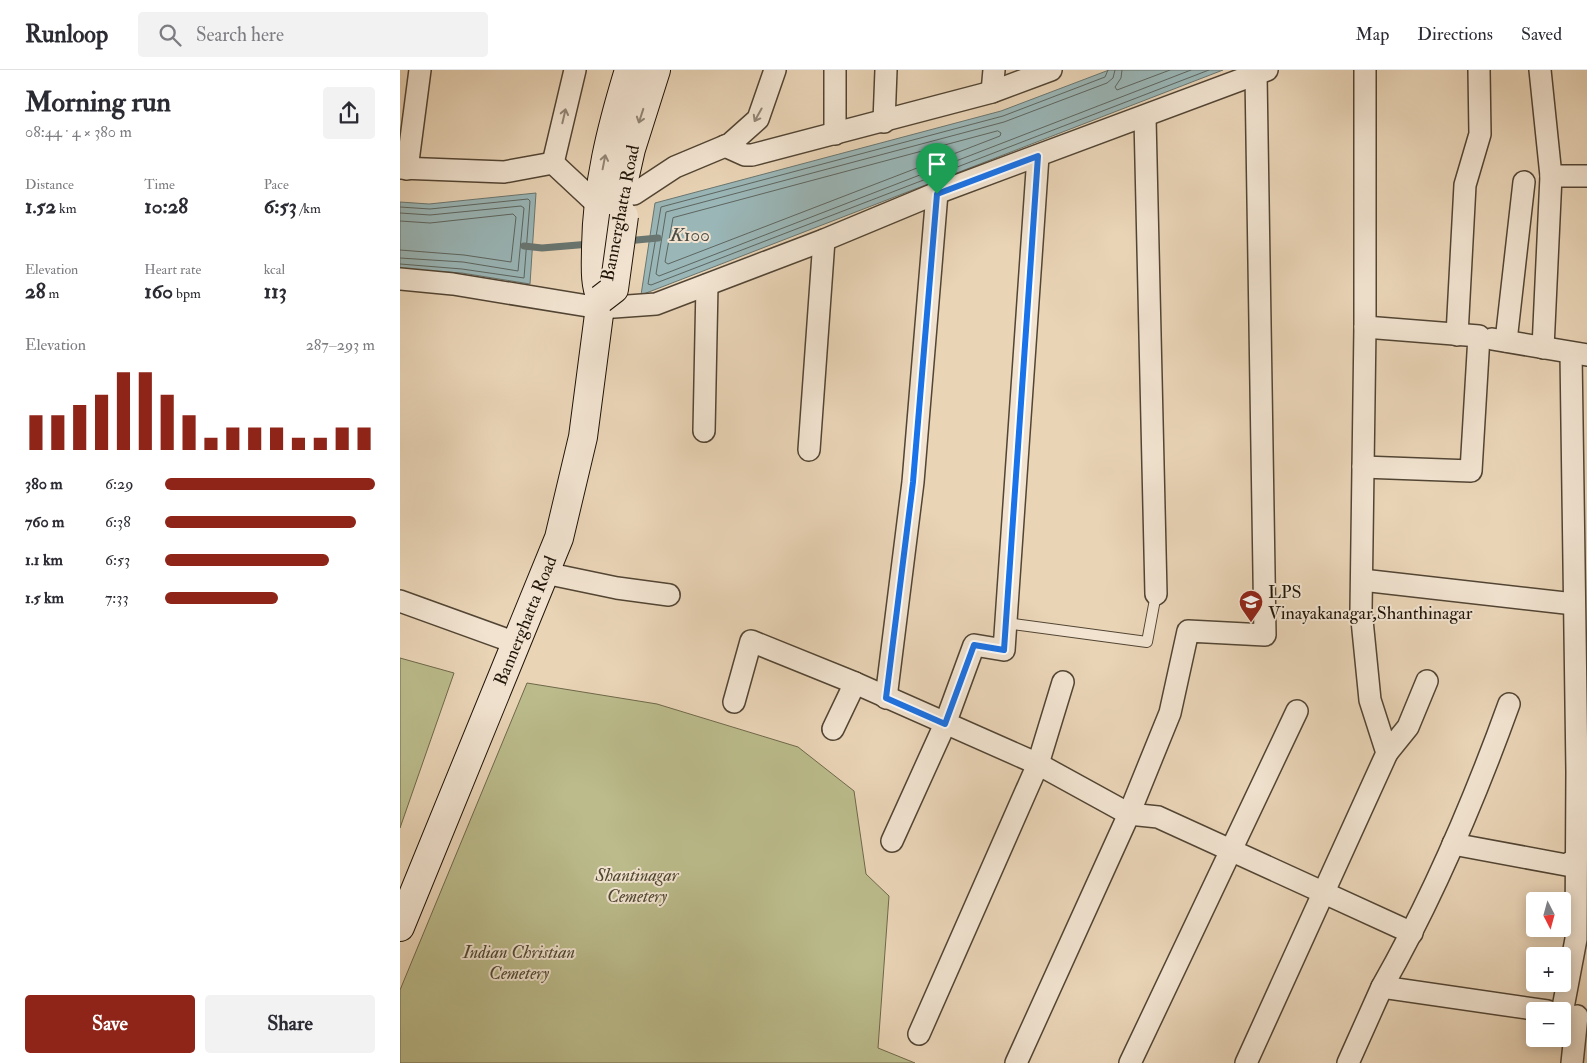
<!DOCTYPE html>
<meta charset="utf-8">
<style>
:root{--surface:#fff;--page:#f2f2f3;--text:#2b2b33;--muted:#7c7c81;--line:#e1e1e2;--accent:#8f2418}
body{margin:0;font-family:"IM FELL Double Pica",serif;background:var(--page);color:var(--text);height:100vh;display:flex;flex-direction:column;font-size:19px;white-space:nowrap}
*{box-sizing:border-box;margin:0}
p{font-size:16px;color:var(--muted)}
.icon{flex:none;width:28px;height:28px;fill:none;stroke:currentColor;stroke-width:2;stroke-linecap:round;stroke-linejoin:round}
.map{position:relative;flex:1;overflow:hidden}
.panel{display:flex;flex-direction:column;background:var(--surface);width:400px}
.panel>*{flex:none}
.needle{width:32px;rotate:174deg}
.tools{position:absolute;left:1126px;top:822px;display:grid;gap:10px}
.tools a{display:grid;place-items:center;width:45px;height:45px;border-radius:5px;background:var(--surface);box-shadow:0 2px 12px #0003;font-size:25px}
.pin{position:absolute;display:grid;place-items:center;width:42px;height:42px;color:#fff;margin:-51px -21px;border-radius:50% 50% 50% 0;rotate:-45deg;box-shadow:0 0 5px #0007}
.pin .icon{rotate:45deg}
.round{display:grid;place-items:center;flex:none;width:52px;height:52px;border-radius:5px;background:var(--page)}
.overview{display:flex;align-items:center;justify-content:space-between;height:85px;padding:0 25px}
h1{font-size:28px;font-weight:800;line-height:38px}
.figures{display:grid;grid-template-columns:repeat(3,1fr);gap:8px;height:85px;padding:5px 25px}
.figures div{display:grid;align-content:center}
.figures b{font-size:21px;font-weight:800}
.figures small{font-size:14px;font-weight:400}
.figures p{font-size:14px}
.chart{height:140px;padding:10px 25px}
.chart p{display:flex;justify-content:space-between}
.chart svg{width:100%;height:90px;margin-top:5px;stroke:var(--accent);stroke-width:6}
.primary-button{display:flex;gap:10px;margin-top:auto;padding:10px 25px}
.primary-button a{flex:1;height:58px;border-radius:5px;background:var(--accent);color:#fff;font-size:20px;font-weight:800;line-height:58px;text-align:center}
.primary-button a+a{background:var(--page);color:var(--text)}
ul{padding:0 25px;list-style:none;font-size:16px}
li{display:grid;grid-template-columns:80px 60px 1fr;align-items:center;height:38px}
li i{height:12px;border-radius:6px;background:var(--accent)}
header{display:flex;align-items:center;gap:30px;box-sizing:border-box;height:70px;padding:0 25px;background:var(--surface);border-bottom:1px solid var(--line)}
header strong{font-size:24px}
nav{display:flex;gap:28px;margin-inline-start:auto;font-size:18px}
.search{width:350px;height:45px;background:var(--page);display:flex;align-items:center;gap:12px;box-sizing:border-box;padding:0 18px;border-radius:5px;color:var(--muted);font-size:19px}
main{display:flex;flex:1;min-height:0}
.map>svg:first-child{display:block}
.green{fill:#bbbb8b;stroke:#6e684a}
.water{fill:#9ab6b7;stroke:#697671}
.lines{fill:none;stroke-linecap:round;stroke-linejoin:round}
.shore{stroke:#5d6660;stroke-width:1}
.stream{stroke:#697671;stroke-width:7}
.service-casing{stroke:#524534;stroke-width:12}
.minor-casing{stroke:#524534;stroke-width:24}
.secondary-casing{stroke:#201509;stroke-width:30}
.service{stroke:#f1e3d0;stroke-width:10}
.minor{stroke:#f1e3d0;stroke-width:21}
.secondary{stroke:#f1e3d0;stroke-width:28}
.secondary-bridge-casing{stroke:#201509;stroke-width:30;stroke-linecap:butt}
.secondary-bridge{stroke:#f1e3d0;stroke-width:28}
.oneway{stroke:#938676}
.route-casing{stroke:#fff;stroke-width:10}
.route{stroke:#1a73e8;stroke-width:6}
.labels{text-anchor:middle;stroke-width:4;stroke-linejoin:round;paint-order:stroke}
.street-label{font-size:18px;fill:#201509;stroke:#f1e3d0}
.poi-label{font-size:18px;fill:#201509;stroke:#f1e3d0;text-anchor:start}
.park-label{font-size:18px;font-style:italic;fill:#4e4730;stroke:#f1e3d0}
.water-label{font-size:19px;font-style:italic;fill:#4b4d46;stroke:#f1e3d0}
</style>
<header>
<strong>Runloop</strong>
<div class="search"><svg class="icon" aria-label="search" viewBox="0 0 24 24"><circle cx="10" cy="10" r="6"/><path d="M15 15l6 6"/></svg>Search here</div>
<nav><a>Map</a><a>Directions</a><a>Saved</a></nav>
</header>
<main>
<section class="panel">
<div class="overview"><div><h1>Morning run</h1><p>08:44 · 4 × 380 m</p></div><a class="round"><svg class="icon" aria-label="share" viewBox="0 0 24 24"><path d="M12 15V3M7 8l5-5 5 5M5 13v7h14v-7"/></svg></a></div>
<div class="figures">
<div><p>Distance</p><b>1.52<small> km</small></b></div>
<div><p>Time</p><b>10:28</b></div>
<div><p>Pace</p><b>6:53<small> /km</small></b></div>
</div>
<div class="figures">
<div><p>Elevation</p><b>28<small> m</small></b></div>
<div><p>Heart rate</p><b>160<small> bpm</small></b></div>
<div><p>kcal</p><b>113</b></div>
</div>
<div class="chart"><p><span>Elevation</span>287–293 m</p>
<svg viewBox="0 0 160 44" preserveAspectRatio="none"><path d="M5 44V27M15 44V27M25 44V22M35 44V17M45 44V6M55 44V6M65 44V17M75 44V27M85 44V38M95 44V33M105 44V33M115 44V33M125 44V38M135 44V38M145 44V33M155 44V33"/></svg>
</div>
<ul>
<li><b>380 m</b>6:29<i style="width:100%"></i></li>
<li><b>760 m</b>6:38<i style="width:91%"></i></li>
<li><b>1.1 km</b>6:53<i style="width:78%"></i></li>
<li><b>1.5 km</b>7:33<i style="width:54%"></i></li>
</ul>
<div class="primary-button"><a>Save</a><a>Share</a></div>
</section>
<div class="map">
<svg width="1187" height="993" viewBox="0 0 1187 993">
<rect width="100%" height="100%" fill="#e9d4b6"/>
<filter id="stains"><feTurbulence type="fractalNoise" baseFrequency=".004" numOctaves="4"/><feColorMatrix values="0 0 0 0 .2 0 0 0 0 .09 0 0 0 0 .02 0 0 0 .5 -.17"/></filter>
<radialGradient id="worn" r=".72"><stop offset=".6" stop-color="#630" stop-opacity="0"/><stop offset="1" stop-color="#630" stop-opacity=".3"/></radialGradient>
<!-- green -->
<g class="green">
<path d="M0,588L54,603L0,758Z"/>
<path d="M127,613L257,634L398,677L454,721L466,804L489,826L478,978L515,993H0V920Z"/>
</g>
<!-- water -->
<g class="water">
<path d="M709,0H823L241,225L255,133L601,41Z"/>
<path d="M136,123L130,214L62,203L0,199V132L29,134Z"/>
</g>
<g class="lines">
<!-- shore -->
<g class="shore">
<path d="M708,0L705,7L603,46L261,137L248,214L251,215L809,0"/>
<path d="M715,0L713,8L707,13L604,52L266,142L256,204L259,206L791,0"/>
<path d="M722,0L721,8L715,17L717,20L770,0"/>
<path d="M598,61L601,63L600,66L268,194L265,192L273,148Z"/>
<path d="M0,137L30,139L128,129L130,131L124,208L62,199L0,194"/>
<path d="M0,143L30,145L121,136L124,138L118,201L63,192L0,188"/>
<path d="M0,151L30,153L113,144L116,147L111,192L64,185L0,180"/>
</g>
<!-- stream -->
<g class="stream">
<path d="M226,171L258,168"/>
<path d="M124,176L142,178L190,174"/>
</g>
<defs>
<path id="service" d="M606,553L747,572L756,524"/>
<g id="minor">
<path d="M1140,0L1151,106H1187"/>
<path d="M592,22L594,0"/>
<path d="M745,48L756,524"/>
<path d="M484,52L486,0"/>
<path d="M435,64V0"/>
<path d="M325,76L345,85H352L592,22L651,0"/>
<path d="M153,93L175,0"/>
<path d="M153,93L198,135"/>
<path d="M0,98L104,102L153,93"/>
<path d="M7,99L20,0"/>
<path d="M234,124L275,97L330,74L358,49L375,0"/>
<path d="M0,209L53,214L200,238L256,234L424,170L537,123L867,0"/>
<path d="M1057,265L1065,115L1080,64L1079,0"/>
<path d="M1092,269L1187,285"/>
<path d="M1106,271L1124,112"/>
<path d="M1143,278L1151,106"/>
<path d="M304,361L307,215"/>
<path d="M409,380L424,170"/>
<path d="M963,397L1071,401L1079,266L965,257"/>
<path d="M145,503L217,518L269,525"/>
<path d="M962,510L1174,534"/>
<path d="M0,531L116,573"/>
<path d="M486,628L513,412L537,123"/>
<path d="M334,632L351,571L455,613L638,694L729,744L758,747L1012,863"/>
<path d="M1109,634C1074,731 1033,827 982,917L1147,941"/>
<path d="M433,659L455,613"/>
<path d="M987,683L1008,657L1027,611"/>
<path d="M492,771L545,654L574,575L604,580L638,86"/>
<path d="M1053,774L1166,795L1176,789"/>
<path d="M1162,943L1176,869L1177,702L1171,283"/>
<path d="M519,964L638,694L663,612"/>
<path d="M616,993L729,744L770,643L788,561L865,565L856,5"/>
<path d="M730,993L897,641"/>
<path d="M846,993L987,683L970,630L961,540L965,257V0"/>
<path d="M948,993L982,917"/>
<path d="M1172,993L1177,946"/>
</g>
<g id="secondary">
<path d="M216,145L231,79L256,0"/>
<path id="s1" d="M0,857L159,468L183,367L201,229C194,212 196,195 196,177C197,115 211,59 229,0"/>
</g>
</defs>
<!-- service casing -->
<use href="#service" class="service-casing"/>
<!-- minor casing -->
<use href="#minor" class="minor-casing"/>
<!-- secondary casing -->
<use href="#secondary" class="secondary-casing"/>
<!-- service -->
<use href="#service" class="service"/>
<!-- minor -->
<use href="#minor" class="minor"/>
<!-- secondary -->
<use href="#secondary" class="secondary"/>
<defs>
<path id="secondary-bridge" d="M201,229L214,219L224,146"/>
</defs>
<!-- secondary-bridge casing -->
<use href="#secondary-bridge" class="secondary-bridge-casing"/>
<!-- secondary-bridge -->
<use href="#secondary-bridge" class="secondary-bridge"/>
</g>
<!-- one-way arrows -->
<defs><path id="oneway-shaft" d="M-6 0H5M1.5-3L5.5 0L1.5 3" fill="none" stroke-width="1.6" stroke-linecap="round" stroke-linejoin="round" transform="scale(1.25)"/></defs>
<g class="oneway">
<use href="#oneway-shaft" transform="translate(358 45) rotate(119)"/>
<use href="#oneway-shaft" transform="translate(164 46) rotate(-77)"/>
<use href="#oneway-shaft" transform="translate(241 46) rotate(108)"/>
<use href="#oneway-shaft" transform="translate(204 92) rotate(-79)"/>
</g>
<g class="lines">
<defs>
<path id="route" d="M638,86L604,580L574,575L545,654L486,628L513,412L537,124Z"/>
</defs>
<!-- route casing -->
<use href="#route" class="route-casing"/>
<!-- route -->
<use href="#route" class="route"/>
</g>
<!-- icons -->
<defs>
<symbol id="school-pin" viewBox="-11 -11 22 30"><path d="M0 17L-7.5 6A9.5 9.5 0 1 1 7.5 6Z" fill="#8f2418" stroke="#f1e3d0"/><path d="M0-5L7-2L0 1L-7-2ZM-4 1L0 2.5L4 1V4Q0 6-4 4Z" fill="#fff"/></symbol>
</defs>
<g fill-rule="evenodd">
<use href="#school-pin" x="837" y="518" width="28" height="38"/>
</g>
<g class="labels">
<!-- street labels -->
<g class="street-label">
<text transform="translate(220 143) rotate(-79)" y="6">Bannerghatta Road</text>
<text dy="6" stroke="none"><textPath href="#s1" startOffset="331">Bannerghatta Road</textPath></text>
</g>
<!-- poi labels -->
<g class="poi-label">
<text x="868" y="528">LPS<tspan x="868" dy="21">Vinayakanagar,Shanthinagar</tspan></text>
</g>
<!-- park labels -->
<g class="park-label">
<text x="237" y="811">Shantinagar<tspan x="237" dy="21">Cemetery</tspan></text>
<text x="119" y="888">Indian Christian<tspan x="119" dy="21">Cemetery</tspan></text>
</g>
<!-- water labels -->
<g class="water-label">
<text x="290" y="171">K100</text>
</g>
</g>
<rect width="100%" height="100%" filter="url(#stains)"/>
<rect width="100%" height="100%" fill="url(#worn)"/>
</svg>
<div class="tools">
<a><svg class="needle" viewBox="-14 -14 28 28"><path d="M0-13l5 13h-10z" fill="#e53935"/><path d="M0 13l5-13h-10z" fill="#7c7c81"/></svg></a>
<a>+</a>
<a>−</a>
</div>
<div class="pin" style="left:537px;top:124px;background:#1e9e55"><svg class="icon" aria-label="arrive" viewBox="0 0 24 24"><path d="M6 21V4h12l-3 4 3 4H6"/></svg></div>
</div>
</main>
